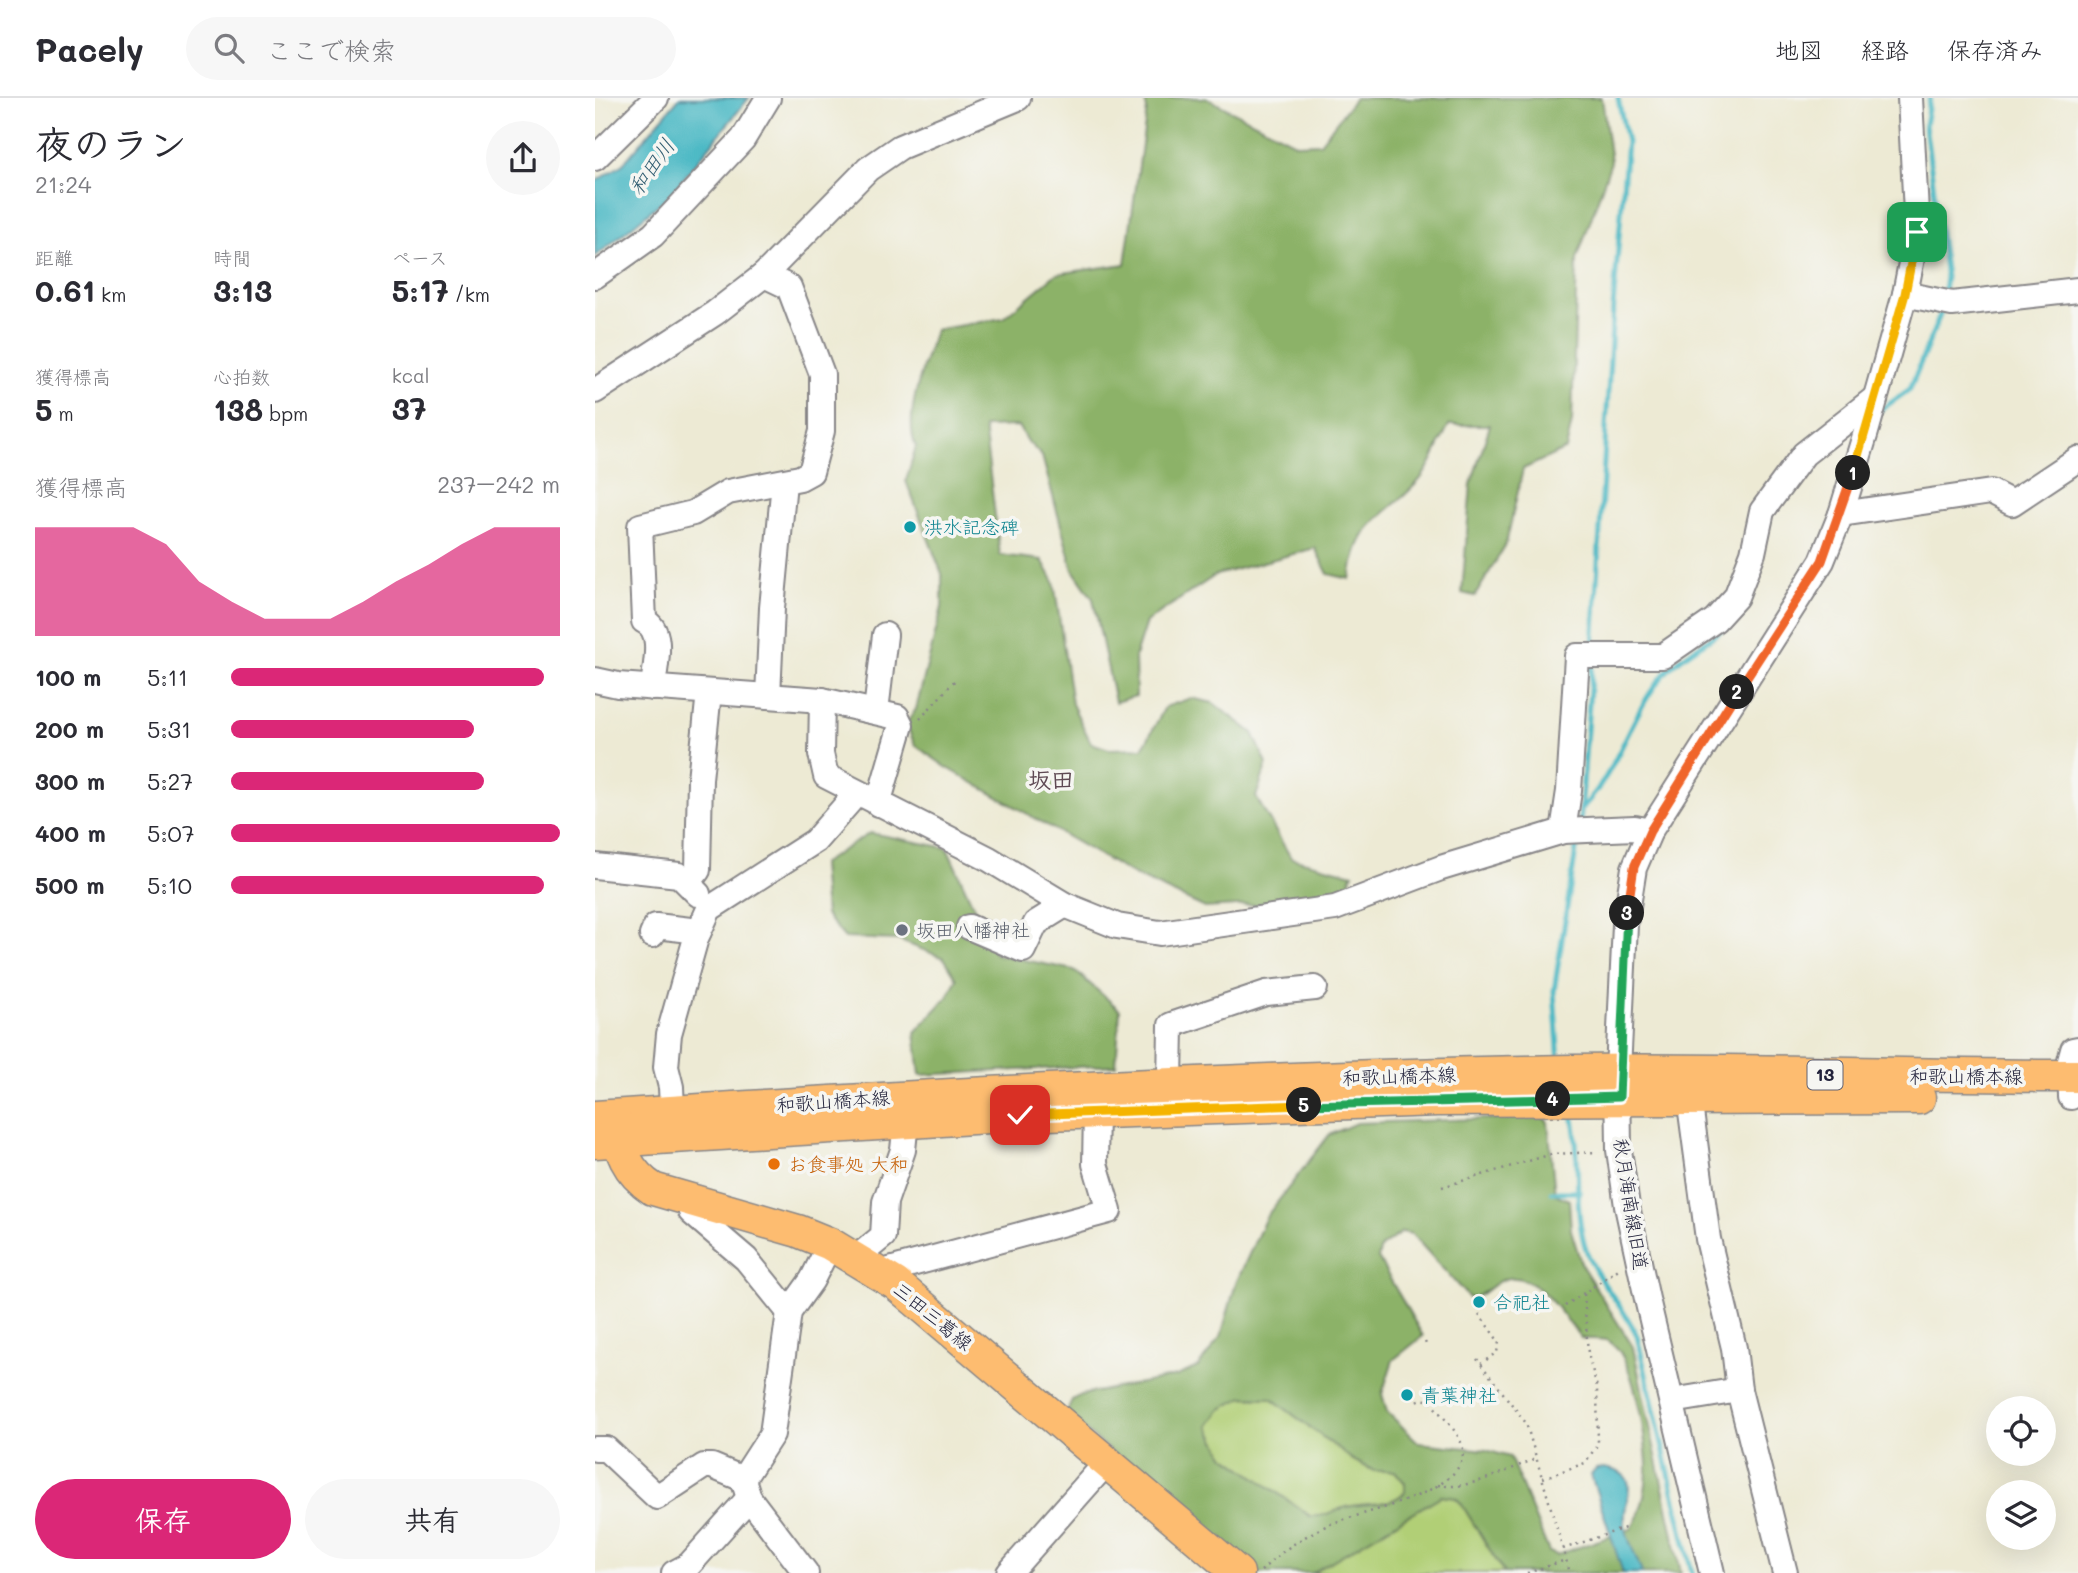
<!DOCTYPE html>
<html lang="ja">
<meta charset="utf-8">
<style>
:root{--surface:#fff;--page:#f7f7f7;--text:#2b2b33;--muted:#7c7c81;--line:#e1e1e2;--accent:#db2777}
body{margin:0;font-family:Mali,"Klee One",sans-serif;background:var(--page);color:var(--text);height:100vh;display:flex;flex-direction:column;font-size:26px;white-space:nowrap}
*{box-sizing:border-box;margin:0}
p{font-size:23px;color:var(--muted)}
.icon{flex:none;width:38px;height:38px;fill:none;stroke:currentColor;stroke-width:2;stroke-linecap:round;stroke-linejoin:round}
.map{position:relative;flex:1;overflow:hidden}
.side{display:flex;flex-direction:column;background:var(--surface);width:595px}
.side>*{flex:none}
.buttons{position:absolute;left:1391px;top:1298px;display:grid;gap:14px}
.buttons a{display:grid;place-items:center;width:70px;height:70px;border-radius:50%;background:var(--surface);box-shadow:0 7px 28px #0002;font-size:35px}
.pin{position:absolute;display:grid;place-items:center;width:60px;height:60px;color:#fff;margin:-30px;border-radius:14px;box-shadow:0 4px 10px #0006}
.km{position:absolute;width:35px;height:35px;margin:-18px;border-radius:50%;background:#222;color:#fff;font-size:19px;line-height:35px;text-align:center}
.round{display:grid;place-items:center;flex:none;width:74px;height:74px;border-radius:37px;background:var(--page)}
.overview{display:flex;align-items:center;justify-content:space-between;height:119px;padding:0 35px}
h1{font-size:38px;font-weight:800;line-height:52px}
.metrics{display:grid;grid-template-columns:repeat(3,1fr);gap:10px;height:119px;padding:7px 35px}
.metrics div{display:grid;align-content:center}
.metrics b{font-size:30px;font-weight:800}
.metrics small{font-size:19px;font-weight:400}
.metrics p{font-size:19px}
.chart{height:196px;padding:14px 35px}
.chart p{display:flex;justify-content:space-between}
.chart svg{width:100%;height:126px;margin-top:7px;fill:var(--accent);opacity:.7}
.primary-button{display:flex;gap:14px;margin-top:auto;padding:14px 35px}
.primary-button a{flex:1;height:80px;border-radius:42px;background:var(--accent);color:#fff;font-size:28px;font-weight:800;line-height:80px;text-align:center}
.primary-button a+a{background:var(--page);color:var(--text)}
ul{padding:0 35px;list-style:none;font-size:23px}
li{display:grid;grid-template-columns:112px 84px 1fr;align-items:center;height:52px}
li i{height:18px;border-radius:9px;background:var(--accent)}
header{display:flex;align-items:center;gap:42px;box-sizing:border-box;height:98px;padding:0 35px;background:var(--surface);border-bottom:2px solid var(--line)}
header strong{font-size:33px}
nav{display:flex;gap:38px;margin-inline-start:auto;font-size:24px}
.search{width:490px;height:63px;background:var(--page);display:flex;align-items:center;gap:18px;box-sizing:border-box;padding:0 24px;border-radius:38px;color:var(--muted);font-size:26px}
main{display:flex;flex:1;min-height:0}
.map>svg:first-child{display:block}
.green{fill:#b1cf76;stroke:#6a7858;stroke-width:2}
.forest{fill:#8cb267;stroke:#576a51;stroke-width:2;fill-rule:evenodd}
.water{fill:#4ab8c4;stroke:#366d80;stroke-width:2}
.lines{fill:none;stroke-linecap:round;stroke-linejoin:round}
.stream{stroke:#4ab8c4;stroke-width:5}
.minor-casing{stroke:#888688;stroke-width:28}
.major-casing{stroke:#888688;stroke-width:35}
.path{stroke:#888688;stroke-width:2.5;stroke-dasharray:2 5;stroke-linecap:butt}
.minor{stroke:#fff;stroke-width:24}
.major{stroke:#fdbc70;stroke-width:32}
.split-1-casing{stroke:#fff;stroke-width:14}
.split-2-casing{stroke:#fff;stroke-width:14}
.split-3-casing{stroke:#fff;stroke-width:14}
.split-4-casing{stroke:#fff;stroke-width:14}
.split-5-casing{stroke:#fff;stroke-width:14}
.split-6-casing{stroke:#fff;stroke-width:14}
.split-1{stroke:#f5b400;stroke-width:9}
.split-2{stroke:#f0652b;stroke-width:9}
.split-3{stroke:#f0652b;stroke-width:9}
.split-4{stroke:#22a559;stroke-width:9}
.split-5{stroke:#22a559;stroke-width:9}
.split-6{stroke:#f5b400;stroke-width:9}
.culture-dot{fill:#0f9aa8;stroke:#f6f6f2;stroke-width:2.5}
.worship-dot{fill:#6b7280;stroke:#f6f6f2;stroke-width:2.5}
.food-dot{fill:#e8710a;stroke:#f6f6f2;stroke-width:2.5}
.labels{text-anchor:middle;stroke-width:7;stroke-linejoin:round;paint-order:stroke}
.shield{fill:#f6f6f2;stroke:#626272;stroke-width:2}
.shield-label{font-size:18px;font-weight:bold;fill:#22223b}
.culture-label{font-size:19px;fill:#0d838f;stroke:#f6f6f2;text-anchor:start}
.worship-label{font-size:19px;fill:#5b616d;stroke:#f6f6f2;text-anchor:start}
.street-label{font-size:19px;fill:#22223b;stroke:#f6f6f2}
.food-label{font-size:19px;fill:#c56008;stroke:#f6f6f2;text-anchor:start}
.water-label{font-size:21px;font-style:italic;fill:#325e72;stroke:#f6f6f2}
.quarter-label{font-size:23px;font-weight:bold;fill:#5f4a54;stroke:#f6f6f2}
</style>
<header>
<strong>Pacely</strong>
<div class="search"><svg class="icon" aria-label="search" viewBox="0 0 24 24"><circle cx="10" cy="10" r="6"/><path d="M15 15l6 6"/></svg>ここで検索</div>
<nav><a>地図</a><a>経路</a><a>保存済み</a></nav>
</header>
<main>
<section class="side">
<div class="overview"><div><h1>夜のラン</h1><p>21:24</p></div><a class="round"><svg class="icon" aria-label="share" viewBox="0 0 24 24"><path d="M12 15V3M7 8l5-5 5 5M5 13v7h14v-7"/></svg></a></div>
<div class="metrics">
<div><p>距離</p><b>0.61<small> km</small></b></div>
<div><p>時間</p><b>3:13</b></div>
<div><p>ペース</p><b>5:17<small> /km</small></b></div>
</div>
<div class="metrics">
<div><p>獲得標高</p><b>5<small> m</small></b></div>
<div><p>心拍数</p><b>138<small> bpm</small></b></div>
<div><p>kcal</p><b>37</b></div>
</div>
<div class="chart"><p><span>獲得標高</span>237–242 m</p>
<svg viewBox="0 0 160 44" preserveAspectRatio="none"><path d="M0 44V6L10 6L20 6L30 6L40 12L50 25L60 32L70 38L80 38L90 38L100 32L110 25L120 19L130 12L140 6L150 6L160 6V44z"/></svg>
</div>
<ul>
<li><b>100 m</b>5:11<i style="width:95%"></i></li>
<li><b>200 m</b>5:31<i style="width:74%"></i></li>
<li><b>300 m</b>5:27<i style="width:77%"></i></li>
<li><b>400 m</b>5:07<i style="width:100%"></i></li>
<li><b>500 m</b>5:10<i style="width:95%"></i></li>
</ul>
<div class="primary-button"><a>保存</a><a>共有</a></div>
</section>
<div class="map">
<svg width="1483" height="1475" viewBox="0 0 1483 1475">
<rect width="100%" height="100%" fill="#f6f6f2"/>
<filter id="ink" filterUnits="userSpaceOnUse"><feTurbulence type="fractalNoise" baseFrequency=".0143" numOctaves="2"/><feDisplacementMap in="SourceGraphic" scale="14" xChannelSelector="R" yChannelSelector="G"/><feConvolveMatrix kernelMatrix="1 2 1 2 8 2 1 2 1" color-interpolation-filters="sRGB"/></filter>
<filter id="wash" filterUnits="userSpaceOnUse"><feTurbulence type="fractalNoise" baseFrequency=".00686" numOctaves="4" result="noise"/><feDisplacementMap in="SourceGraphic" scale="28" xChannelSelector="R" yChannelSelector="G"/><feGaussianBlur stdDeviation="1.57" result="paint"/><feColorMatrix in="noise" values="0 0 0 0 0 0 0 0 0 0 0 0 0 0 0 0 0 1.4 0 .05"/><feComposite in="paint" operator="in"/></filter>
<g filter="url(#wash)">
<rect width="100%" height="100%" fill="#edead4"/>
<!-- green -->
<g class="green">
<path d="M648,1299L676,1300L758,1362L779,1373H800L810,1385V1394C795,1409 772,1405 752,1409C739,1412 729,1420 715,1418L629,1357L613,1328L626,1311Z"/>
<path d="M846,1398L861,1400L866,1405L909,1475H717Z"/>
</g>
<!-- forest -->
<g class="forest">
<path d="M549,0H611L702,46L725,45L760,0H1007L1016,64L982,161L977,324L971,351L928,371L911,446L880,498L867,495L876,386L895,327H854C844,345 836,370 822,385C785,424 764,421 755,481L733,476L720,450L621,477L551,524L540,558L541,598L520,604L498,501L478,472L447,358L431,342L423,328L389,329L405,457L447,462L459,484L477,606L496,645L514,651L548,650L570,609L596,600L618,605L658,635L672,666L661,699L696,760L758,776L752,788L721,803L610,810L539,777L351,669L320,647L311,626L321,611L347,509V476L311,383L321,348C307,319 331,262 340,232L408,220L461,176L530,166L552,11Z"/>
<path d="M275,735L352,750L400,856L479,872L525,912L521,967L325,977L320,934L351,901L362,881L349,860L303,842L250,840L230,817L226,766Z"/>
<path d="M948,1019L953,1024L960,1096L974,1102L976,1132L987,1168L1038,1249L1086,1475H909L866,1405L861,1400L846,1398L717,1475H661L471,1316L477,1302L486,1297L582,1278L603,1269L626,1238L641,1185L671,1119L734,1037L761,1025ZM807,1134L817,1136L874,1200C887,1200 896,1186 907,1182C939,1168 969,1220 986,1240C994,1242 1006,1240 1013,1243C1039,1253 1053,1349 1052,1374C1051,1394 1047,1414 1036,1431L962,1457L954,1454L915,1359L891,1352L824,1345L792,1314L787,1296L798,1262L828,1238L783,1160L786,1149ZM648,1299L676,1300L758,1362L779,1373H800L810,1385V1394C795,1409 772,1404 752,1409C738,1412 729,1420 715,1418L629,1357L613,1328L626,1311Z"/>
</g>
<!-- water -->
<g class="water">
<path d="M84,0H154L75,97L0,159V84L28,66Z"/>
<path d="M1009,1370C1051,1377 1026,1400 1030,1427C1032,1443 1042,1459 1047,1475H1028L996,1377L1001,1371Z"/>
</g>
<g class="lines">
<!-- stream -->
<g class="stream">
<path d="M1335,0L1330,27L1351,179L1348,199"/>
<path d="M1287,311L1315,291L1347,212"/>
<path d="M998,551L1018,210L1032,44L1023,0"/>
<path d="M987,710C1026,670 1035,613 1072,573C1092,551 1121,542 1139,519"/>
<path d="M985,726L997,564"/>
<path d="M964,965L959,893L983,739"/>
<path d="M976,1012C987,1056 978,1101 989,1145C998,1180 1028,1206 1042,1238L1097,1475"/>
<path d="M956,1094H985"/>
</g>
</g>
</g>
<g filter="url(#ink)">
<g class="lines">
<defs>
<g id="minor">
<path d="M0,60L61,0"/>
<path d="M0,178L58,137L148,41L173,0"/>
<path d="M1310,196L1357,206L1483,192"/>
<path d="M0,293L120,215L169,177L273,71L305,49L423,0"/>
<path d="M1246,416L1396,394L1417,405L1483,361"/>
<path d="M0,582L23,587L227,602L302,619L306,627L283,706"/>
<path d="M58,590C59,571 71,533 49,523L45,428L98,415L133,394L205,380L216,374L227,333V276L194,189L169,177"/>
<path d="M173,598L177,510L189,384"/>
<path d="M227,602L226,656L231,678L394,761L470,807L522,828L565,835L740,810L846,770L968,733L1040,730L1055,733"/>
<path d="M281,613L290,537"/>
<path d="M968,733L974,693L982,558H1068L1120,522L1141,499L1158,455L1167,413L1209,356L1279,301"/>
<path d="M0,768L84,777L103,796"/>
<path d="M94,784L103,772L105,681L114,594"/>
<path d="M374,829L428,852L441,825L470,807"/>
<path d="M57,837L61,828L104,833"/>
<path d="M575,986L576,927L671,895L720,890"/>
<path d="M1094,999L1113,1141L1139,1250L1144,1292L1190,1475"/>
<path d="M1476,999L1475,963L1478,952L1483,951"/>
<path d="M78,1031L76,989L71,969L74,936L101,840L114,811L220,743L261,696"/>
<path d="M94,1102L96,1114L151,1161L194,1214"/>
<path d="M260,1161L288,1138L290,1104L308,1052L311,1023"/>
<path d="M283,1175L514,1113L500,1066L501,1014"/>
<path d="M1077,1303L1144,1292"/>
<path d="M0,1351H11L62,1399L109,1368H117L148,1381"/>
<path d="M79,1475L94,1467L154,1400"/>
<path d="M211,1475L154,1400L148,1381L177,1336L194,1214L217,1182L235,1146"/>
<path d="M414,1475L512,1364"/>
<path d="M1117,1475L1052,1201L1032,1108L1024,1052L1023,973L1030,827L1039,770L1055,733L1227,463L1246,416L1271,334L1310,196L1322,134L1315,0"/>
</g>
<g id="major">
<path d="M0,1019C325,997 650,979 976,973C1145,970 1314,978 1483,978"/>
<path d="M20,1022C24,1052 32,1074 58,1091L203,1133L235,1146L301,1186L643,1475"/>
<path d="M0,1044L425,1017L842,1002L1324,1000"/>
</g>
</defs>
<!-- minor casing -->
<use href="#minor" class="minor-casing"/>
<!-- major casing -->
<use href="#major" class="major-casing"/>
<!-- path -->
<g class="path">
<path d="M325,621L362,580"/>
<path d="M847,1089L957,1056L1003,1054"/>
<path d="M970,1208L989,1195"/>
<path d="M884,1209V1216L904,1244L902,1254L886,1266"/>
<path d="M830,1244L831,1246"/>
<path d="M882,1261L931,1325L975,1475"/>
<path d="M948,1380L990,1365L1003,1346L1002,1289L993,1256L989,1195L1025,1170"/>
<path d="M843,1387C875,1393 913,1371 943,1360"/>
<path d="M968,1451L1033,1429"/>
<path d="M666,1473C686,1453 707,1439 733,1427C763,1414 871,1397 868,1352C867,1336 844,1316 835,1303L827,1301L819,1304"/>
<path d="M932,1475L971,1462"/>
</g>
<!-- minor -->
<use href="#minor" class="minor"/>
<!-- major -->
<use href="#major" class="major"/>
</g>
</g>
<g class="lines" filter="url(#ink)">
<defs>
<path id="split-1" d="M1258,375L1310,196L1322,134"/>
<path id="split-2" d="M1142,594L1227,463L1258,375"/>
<path id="split-3" d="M1032,815L1039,769L1055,733L1142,594"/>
<path id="split-4" d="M958,1001L1024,999L1032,815"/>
<path id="split-5" d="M709,1007L958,1001"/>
<path id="split-6" d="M425,1017L709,1007"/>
</defs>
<!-- split-1 casing -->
<use href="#split-1" class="split-1-casing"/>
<!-- split-2 casing -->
<use href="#split-2" class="split-2-casing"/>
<!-- split-3 casing -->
<use href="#split-3" class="split-3-casing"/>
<!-- split-4 casing -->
<use href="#split-4" class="split-4-casing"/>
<!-- split-5 casing -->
<use href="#split-5" class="split-5-casing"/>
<!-- split-6 casing -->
<use href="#split-6" class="split-6-casing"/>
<!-- split-1 -->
<use href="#split-1" class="split-1"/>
<!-- split-2 -->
<use href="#split-2" class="split-2"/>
<!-- split-3 -->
<use href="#split-3" class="split-3"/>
<!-- split-4 -->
<use href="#split-4" class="split-4"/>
<!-- split-5 -->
<use href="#split-5" class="split-5"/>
<!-- split-6 -->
<use href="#split-6" class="split-6"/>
</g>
<!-- markers -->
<g class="culture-dot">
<circle cx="315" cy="429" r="7"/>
<circle cx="884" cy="1204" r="7"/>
<circle cx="812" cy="1297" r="7"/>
</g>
<circle class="worship-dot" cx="307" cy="832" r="7"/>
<circle class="food-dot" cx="179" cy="1066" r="7"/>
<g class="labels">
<!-- shield labels -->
<rect class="shield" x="1212.5" y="962.5" width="35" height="29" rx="5"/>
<g class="shield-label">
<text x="1230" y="983">13</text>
</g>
<!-- culture labels -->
<g class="culture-label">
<text x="329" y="436">洪水記念碑</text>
<text x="898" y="1211">合祀社</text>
<text x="826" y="1304">青葉神社</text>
</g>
<!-- worship labels -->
<g class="worship-label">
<text x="321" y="839">坂田八幡神社</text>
</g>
<!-- street labels -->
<g class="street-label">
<text transform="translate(804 978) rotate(-2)" y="7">和歌山橋本線</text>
<text x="1371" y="985">和歌山橋本線</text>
<text transform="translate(238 1003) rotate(-4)" y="7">和歌山橋本線</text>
<text transform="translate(1036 1106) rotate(81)" y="7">秋月海南線旧道</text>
<text transform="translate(338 1218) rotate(39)" y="7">三田三葛線</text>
</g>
<!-- food labels -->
<g class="food-label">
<text x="193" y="1073">お食事処 大和</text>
</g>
<!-- water labels -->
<g class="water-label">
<text transform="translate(57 69) rotate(-55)" y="7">和田川</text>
</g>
<!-- quarter labels -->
<g class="quarter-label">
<text x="456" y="690">坂田</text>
</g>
</g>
</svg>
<div class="buttons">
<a><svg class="icon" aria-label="locate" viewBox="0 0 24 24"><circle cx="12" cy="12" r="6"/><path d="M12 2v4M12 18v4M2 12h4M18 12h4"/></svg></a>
<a><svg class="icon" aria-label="layers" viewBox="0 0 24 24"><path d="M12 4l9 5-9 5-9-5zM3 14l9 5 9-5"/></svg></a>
</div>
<div class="pin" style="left:1322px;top:134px;background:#1e9e55"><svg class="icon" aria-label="arrive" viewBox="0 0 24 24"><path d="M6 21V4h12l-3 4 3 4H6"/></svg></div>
<div class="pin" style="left:425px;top:1017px;background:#d93025"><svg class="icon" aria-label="check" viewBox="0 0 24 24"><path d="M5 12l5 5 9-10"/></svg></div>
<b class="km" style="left:1258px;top:375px">1</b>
<b class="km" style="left:1142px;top:594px">2</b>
<b class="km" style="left:1032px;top:815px">3</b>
<b class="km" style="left:958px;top:1001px">4</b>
<b class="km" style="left:709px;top:1007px">5</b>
</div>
</main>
